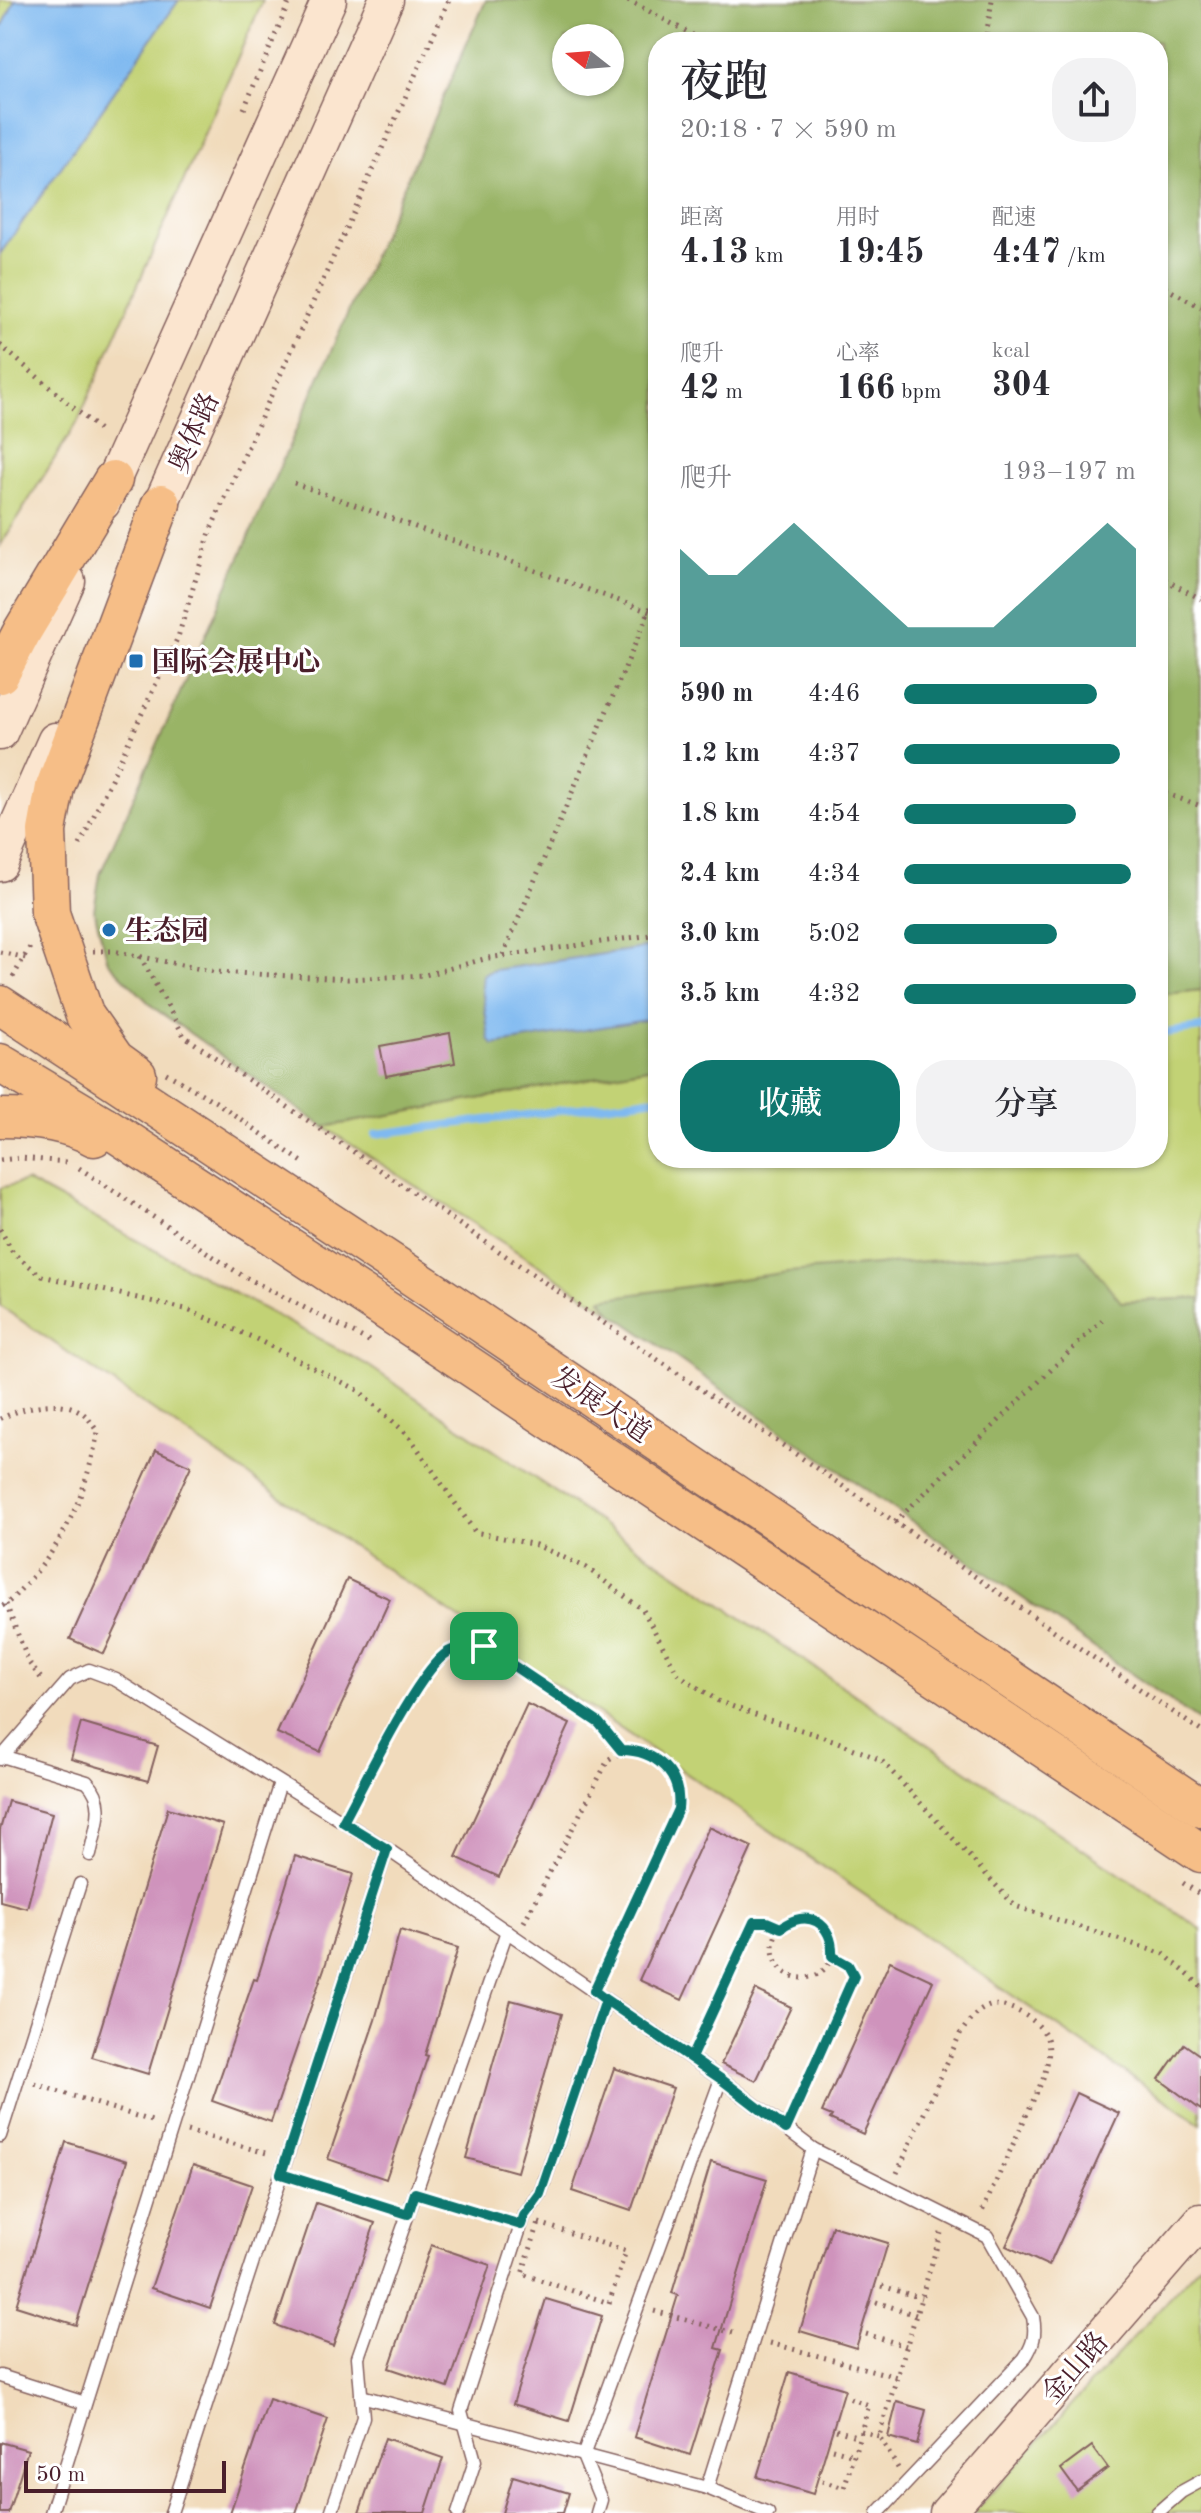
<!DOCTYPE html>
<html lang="zh">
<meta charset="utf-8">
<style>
:root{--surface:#fff;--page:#f2f2f3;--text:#2b2b33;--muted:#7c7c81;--accent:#0f766e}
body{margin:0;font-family:"Old Standard TT","Noto Serif SC",serif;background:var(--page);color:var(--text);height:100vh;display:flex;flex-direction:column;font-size:30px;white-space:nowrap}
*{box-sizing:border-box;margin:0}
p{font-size:26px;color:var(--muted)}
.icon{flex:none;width:44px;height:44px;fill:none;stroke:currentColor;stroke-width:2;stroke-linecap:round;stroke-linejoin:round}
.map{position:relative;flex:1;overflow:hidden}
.side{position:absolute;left:648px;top:32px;width:520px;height:1136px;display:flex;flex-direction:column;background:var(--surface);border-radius:32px;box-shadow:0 2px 6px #0004}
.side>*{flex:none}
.needle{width:52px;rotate:287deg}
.fabs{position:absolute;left:552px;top:24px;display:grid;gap:16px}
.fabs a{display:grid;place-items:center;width:72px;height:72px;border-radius:50%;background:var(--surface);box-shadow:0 2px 6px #0004;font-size:40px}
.scale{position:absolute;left:24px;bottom:20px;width:202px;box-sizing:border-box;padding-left:8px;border:4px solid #4a1f2b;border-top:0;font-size:22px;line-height:28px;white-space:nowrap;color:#4a1f2b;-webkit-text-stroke:6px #fff;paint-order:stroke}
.pin{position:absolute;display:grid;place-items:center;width:68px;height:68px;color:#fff;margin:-34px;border-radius:16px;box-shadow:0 4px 12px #0006}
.round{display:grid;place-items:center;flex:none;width:84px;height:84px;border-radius:32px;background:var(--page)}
.head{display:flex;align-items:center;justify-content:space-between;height:136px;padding:0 32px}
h1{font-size:44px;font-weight:600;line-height:60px}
.stats{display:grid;grid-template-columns:repeat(3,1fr);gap:12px;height:136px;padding:8px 32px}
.stats div{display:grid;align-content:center}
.stats b{font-size:34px;font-weight:600}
.stats small{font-size:22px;font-weight:400}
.stats p{font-size:22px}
.chart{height:224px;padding:16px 32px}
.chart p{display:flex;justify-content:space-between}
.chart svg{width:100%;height:144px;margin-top:8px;fill:var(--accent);opacity:.7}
.action{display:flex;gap:16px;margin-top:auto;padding:16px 32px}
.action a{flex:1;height:92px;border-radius:32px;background:var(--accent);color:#fff;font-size:32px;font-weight:600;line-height:92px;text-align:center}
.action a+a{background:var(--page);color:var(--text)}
ul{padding:0 32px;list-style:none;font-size:26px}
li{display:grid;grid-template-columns:128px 96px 1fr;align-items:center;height:60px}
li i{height:20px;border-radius:10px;background:var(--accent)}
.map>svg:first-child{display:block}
.green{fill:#c2d275;stroke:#867850;stroke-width:2}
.forest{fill:#99b466;stroke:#726a48;stroke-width:2;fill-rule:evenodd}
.water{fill:#7fb9f0;stroke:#646c8e;stroke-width:2}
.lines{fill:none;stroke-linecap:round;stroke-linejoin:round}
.stream{stroke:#7fb9f0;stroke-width:8}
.building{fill:#cf93bc}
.lane-casing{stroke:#84615e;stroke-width:15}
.secondary-casing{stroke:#84615e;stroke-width:37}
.primary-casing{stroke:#84615e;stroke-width:41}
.path{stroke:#84615e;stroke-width:5;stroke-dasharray:2 6;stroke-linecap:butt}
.lane{stroke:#fff;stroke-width:12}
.secondary{stroke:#fbe5cf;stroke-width:34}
.primary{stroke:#f6be87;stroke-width:38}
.route-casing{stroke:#fff;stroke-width:16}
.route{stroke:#0f766e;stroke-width:10}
.poi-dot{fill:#1f6fb2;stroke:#fff;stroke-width:3}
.labels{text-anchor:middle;stroke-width:6;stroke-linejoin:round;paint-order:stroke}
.street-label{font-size:28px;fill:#4a1f2b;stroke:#fff}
.poi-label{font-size:28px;font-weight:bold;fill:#4a1f2b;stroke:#fff;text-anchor:start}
</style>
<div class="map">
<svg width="1201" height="2513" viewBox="0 0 1201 2513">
<rect width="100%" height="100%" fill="#fff"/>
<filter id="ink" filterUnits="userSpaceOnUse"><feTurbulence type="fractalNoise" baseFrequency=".0125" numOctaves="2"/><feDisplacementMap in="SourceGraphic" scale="16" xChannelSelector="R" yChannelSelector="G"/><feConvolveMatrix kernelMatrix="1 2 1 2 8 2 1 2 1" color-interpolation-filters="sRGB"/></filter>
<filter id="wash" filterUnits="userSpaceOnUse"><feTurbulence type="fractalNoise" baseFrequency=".006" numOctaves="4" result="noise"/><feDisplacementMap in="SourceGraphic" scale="32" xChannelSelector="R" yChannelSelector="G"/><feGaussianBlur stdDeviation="1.8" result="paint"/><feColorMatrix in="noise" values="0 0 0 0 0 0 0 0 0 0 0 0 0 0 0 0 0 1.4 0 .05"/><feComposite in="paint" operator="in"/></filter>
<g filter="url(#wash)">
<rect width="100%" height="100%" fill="#f1dbbc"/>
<!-- green -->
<g class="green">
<path d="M0,0H263L78,421L0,546Z"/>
<path d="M1201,990V1298L1121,1302L601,1300L612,1313L324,1127L658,1066V1158H1158V995Z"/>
<path d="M26,1181L366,1364L1201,1929V2124L0,1306V1188Z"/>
<path d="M1201,2263V2513H973Z"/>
</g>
<!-- forest -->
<g class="forest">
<path d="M486,0H1201V990L1158,995V42H658V1066L324,1127L154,1008L108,962L94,910L100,874ZM566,38H610V82H566Z"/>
<path d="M1079,1249L1121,1302L1201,1298V1722L612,1313L601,1299L788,1272Z"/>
</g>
<!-- water -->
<g class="water">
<path d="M15,0H179L0,254V32Z"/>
<path d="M658,946V1018L493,1045L489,1039L482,988L483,974L494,970Z"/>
</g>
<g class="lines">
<!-- stream -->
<g class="stream">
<path d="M1158,1034L1201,1028"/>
<path d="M376,1134L658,1098"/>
</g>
</g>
<g id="blocks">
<!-- building -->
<g class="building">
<path d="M450,1033L455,1063L386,1076L380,1046Z"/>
<path d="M156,1450L191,1466L104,1654L70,1639Z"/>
<path d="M347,1579L390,1599L320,1752L277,1733Z"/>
<path d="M527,1704L570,1724L499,1877L456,1857Z"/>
<path d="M81,1723L158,1746L148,1781L71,1759Z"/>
<path d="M8,1801L52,1813L27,1908L0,1901V1830Z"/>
<path d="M168,1808L223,1825L148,2074L92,2057Z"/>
<path d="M709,1827L752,1847L682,2000L639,1980Z"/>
<path d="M295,1856L353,1874L326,1963L271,2122L212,2101L254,1979L257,1980Z"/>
<path d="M400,1930L458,1948L425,2055L428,2056L386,2179L328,2159L375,2020Z"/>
<path d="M890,1961L933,1981L863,2134L830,2119L832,2116L822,2112Z"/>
<path d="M756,1990L791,2007L756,2081L721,2064Z"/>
<path d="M511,2000L562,2014L517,2172L466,2158Z"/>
<path d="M1184,2044L1201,2056V2110L1159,2079Z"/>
<path d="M614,2068L673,2088L631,2211L572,2191Z"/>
<path d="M1076,2093L1119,2113L1049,2266L1006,2246Z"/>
<path d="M66,2142L127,2161L76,2325L16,2306Z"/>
<path d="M711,2162L767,2179L716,2348L723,2350L690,2455L634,2437L678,2295L672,2293Z"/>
<path d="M193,2165L252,2185L210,2308L151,2288Z"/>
<path d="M316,2203L375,2223L333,2346L275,2325Z"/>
<path d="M832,2226L888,2243L856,2348L800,2331Z"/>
<path d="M431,2245L490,2265L448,2388L389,2368Z"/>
<path d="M546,2299L602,2316L569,2421L513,2404Z"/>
<path d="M789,2372L845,2389L813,2494L757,2477Z"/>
<path d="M269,2399L328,2419L296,2513H230Z"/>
<path d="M897,2402L926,2410L917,2445L888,2437Z"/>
<path d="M385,2438L443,2458L425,2513H359Z"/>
<path d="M0,2442L28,2450L8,2513H0Z"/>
<path d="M1092,2446L1108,2468L1077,2491L1061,2469Z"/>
<path d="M513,2476L569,2493L563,2513H502Z"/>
</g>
</g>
</g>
<g filter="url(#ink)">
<use href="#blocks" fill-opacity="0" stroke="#84615e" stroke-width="2"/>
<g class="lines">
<defs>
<g id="lane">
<path d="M2,1756L87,1782C108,1803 95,1828 90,1855"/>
<path d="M0,1759L70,1679L89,1670L116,1680L387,1849L721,2079L813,2149L987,2236L1033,2317C1036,2334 1034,2344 1024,2359L878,2513"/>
<path d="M0,2136L80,1884"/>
<path d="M0,2376L85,2403"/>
<path d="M361,2396L707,2488L768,2513"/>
<path d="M707,2488L813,2149"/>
<path d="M51,2513L280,1783"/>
<path d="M171,2513L387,1849"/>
<path d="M331,2513L363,2417L358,2357L507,1931"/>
<path d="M458,2513L475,2461L461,2411L524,2216L540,2194L606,2000"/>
<path d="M597,2513L601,2500L583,2456L721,2079"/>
<path d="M1157,2513L1181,2492L1201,2481"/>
</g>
<g id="secondary">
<path d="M103,503L329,0"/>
<path d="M150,528L386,0"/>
<path d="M0,733L68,581"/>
<path d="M0,864L55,740"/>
<path d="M947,2513L1201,2221"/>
</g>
<g id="primary">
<path d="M0,674L23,630L113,480"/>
<path d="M0,1005L401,1269L1201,1808"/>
<path d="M0,1063L102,1124L375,1303L1201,1853"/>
<path d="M137,1075L115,1059L85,1016L50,913L47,831L55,787L161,504"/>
<path d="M0,1118C31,1118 66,1121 94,1137"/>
</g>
</defs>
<!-- lane casing -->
<use href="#lane" class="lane-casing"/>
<!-- secondary casing -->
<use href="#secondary" class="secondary-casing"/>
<!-- primary casing -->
<use href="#primary" class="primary-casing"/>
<!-- path -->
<g class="path">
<path d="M628,0L706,42"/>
<path d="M985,42L992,0"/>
<path d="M244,109L290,0"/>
<path d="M1158,284L1201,307"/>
<path d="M0,345L102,432"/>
<path d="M294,483L658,615"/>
<path d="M1158,576L1201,599"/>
<path d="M1158,791L1201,806"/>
<path d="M80,845L178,637L211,529L449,0"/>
<path d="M93,951H113L216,972L348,979L425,975L488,958L658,934"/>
<path d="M0,952L26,958"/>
<path d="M503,955L658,590"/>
<path d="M140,956L184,1036L1201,1731"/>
<path d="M13,977L30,947"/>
<path d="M166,1073L216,1102L305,1164"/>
<path d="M0,1160L20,1158L67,1162"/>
<path d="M79,1168L243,1276L369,1341"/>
<path d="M0,1229L13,1253L42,1276L185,1309L252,1337L358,1390L409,1436L475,1532L536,1545L587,1568L643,1610L678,1674L718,1701L763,1718L833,1740L881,1760L1015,1906L1164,1954L1201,1986"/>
<path d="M0,1419C23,1407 64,1395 86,1416C90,1420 94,1427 98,1432C86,1491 66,1543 23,1587C16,1594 10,1603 0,1607"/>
<path d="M895,1522L1102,1320"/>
<path d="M6,1604L29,1663L44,1682"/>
<path d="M351,1807C373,1766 421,1658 464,1645C477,1641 488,1649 499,1655L599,1723L621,1750"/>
<path d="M1183,1883L1201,1895"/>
<circle cx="803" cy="1948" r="30"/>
<path d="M524,1922L608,1760C625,1748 638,1749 655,1760C660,1764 667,1767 671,1771C680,1781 679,1797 678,1809L601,1976"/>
<path d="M698,2043L754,1922H767L781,1928"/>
<path d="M35,2084L155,2122"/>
<path d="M794,2111L854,1976L848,1965L832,1956"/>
<path d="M187,2131L270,2154"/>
<path d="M897,2173L960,2034C967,2024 975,2012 987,2007C1004,1999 1038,2019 1046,2036C1052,2049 1047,2066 1043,2079L981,2214"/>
<path d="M298,2179L391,2209"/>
<path d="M432,2198L506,2221"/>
<path d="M539,2223L626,2251L609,2303L522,2274Z"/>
<path d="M882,2286L921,2298"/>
<path d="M876,2302L916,2315"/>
<path d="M654,2311L737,2334"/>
<path d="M866,2334L906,2346"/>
<path d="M770,2343L897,2377"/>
<path d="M836,2430L859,2437"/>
<path d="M861,2431L879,2436"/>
<path d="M832,2449L854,2455"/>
<path d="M898,2468L879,2436L941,2233"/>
<path d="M822,2481L844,2488L869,2405L848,2398"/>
</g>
<!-- lane -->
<use href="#lane" class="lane"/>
<!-- secondary -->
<use href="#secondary" class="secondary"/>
<!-- primary -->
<use href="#primary" class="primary"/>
</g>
</g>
<g class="lines" filter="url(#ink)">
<defs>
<path id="route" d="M484,1646C470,1644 461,1645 448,1652C418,1670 363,1786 343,1822L387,1849L281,2174L408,2214L415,2193L521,2225L524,2216L540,2194L606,2000L721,2079L786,2129L854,1976L848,1965L832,1956C834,1923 807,1907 781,1928L767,1922H754L691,2058L606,2000L594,1991L678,1809C682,1774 656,1750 621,1750L599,1723L484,1646"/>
</defs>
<!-- route casing -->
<use href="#route" class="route-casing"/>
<!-- route -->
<use href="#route" class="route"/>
</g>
<!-- markers -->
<g class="poi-dot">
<rect x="128" y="653" width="16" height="16" rx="4"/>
<circle cx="109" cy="930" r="8"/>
</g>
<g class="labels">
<!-- street labels -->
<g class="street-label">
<text transform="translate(193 432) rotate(-66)" y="10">奥体路</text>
<text transform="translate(602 1404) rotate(34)" y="10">发展大道</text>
<text transform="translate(1074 2367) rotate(-49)" y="10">金山路</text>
</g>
<!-- poi labels -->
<g class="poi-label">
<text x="152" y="671">国际会展中心</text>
<text x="125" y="940">生态园</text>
</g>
</g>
</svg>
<div class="fabs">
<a><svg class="needle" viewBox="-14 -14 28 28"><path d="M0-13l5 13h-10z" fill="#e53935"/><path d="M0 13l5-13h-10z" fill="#7c7c81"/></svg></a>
</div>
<div class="scale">50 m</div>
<div class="pin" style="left:484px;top:1646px;background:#1e9e55"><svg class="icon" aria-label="arrive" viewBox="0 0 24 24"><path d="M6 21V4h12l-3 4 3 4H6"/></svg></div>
<section class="side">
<div class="head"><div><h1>夜跑</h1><p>20:18 · 7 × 590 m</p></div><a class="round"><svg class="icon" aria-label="share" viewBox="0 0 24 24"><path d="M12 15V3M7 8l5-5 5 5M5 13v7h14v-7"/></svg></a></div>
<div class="stats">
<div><p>距离</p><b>4.13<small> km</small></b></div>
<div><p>用时</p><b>19:45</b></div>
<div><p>配速</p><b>4:47<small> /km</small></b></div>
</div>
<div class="stats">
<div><p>爬升</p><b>42<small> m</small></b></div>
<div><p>心率</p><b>166<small> bpm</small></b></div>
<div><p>kcal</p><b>304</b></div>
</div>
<div class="chart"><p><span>爬升</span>193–197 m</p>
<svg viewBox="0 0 160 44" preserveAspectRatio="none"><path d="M0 44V14L10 22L20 22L30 14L40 6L50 14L60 22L70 30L80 38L90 38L100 38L110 38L120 30L130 22L140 14L150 6L160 14V44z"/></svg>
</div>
<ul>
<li><b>590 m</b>4:46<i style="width:83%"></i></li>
<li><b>1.2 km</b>4:37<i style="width:93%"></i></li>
<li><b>1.8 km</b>4:54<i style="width:74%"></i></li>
<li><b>2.4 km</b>4:34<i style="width:98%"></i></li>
<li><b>3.0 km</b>5:02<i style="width:66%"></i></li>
<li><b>3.5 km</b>4:32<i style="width:100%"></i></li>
</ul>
<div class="action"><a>收藏</a><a>分享</a></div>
</section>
</div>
